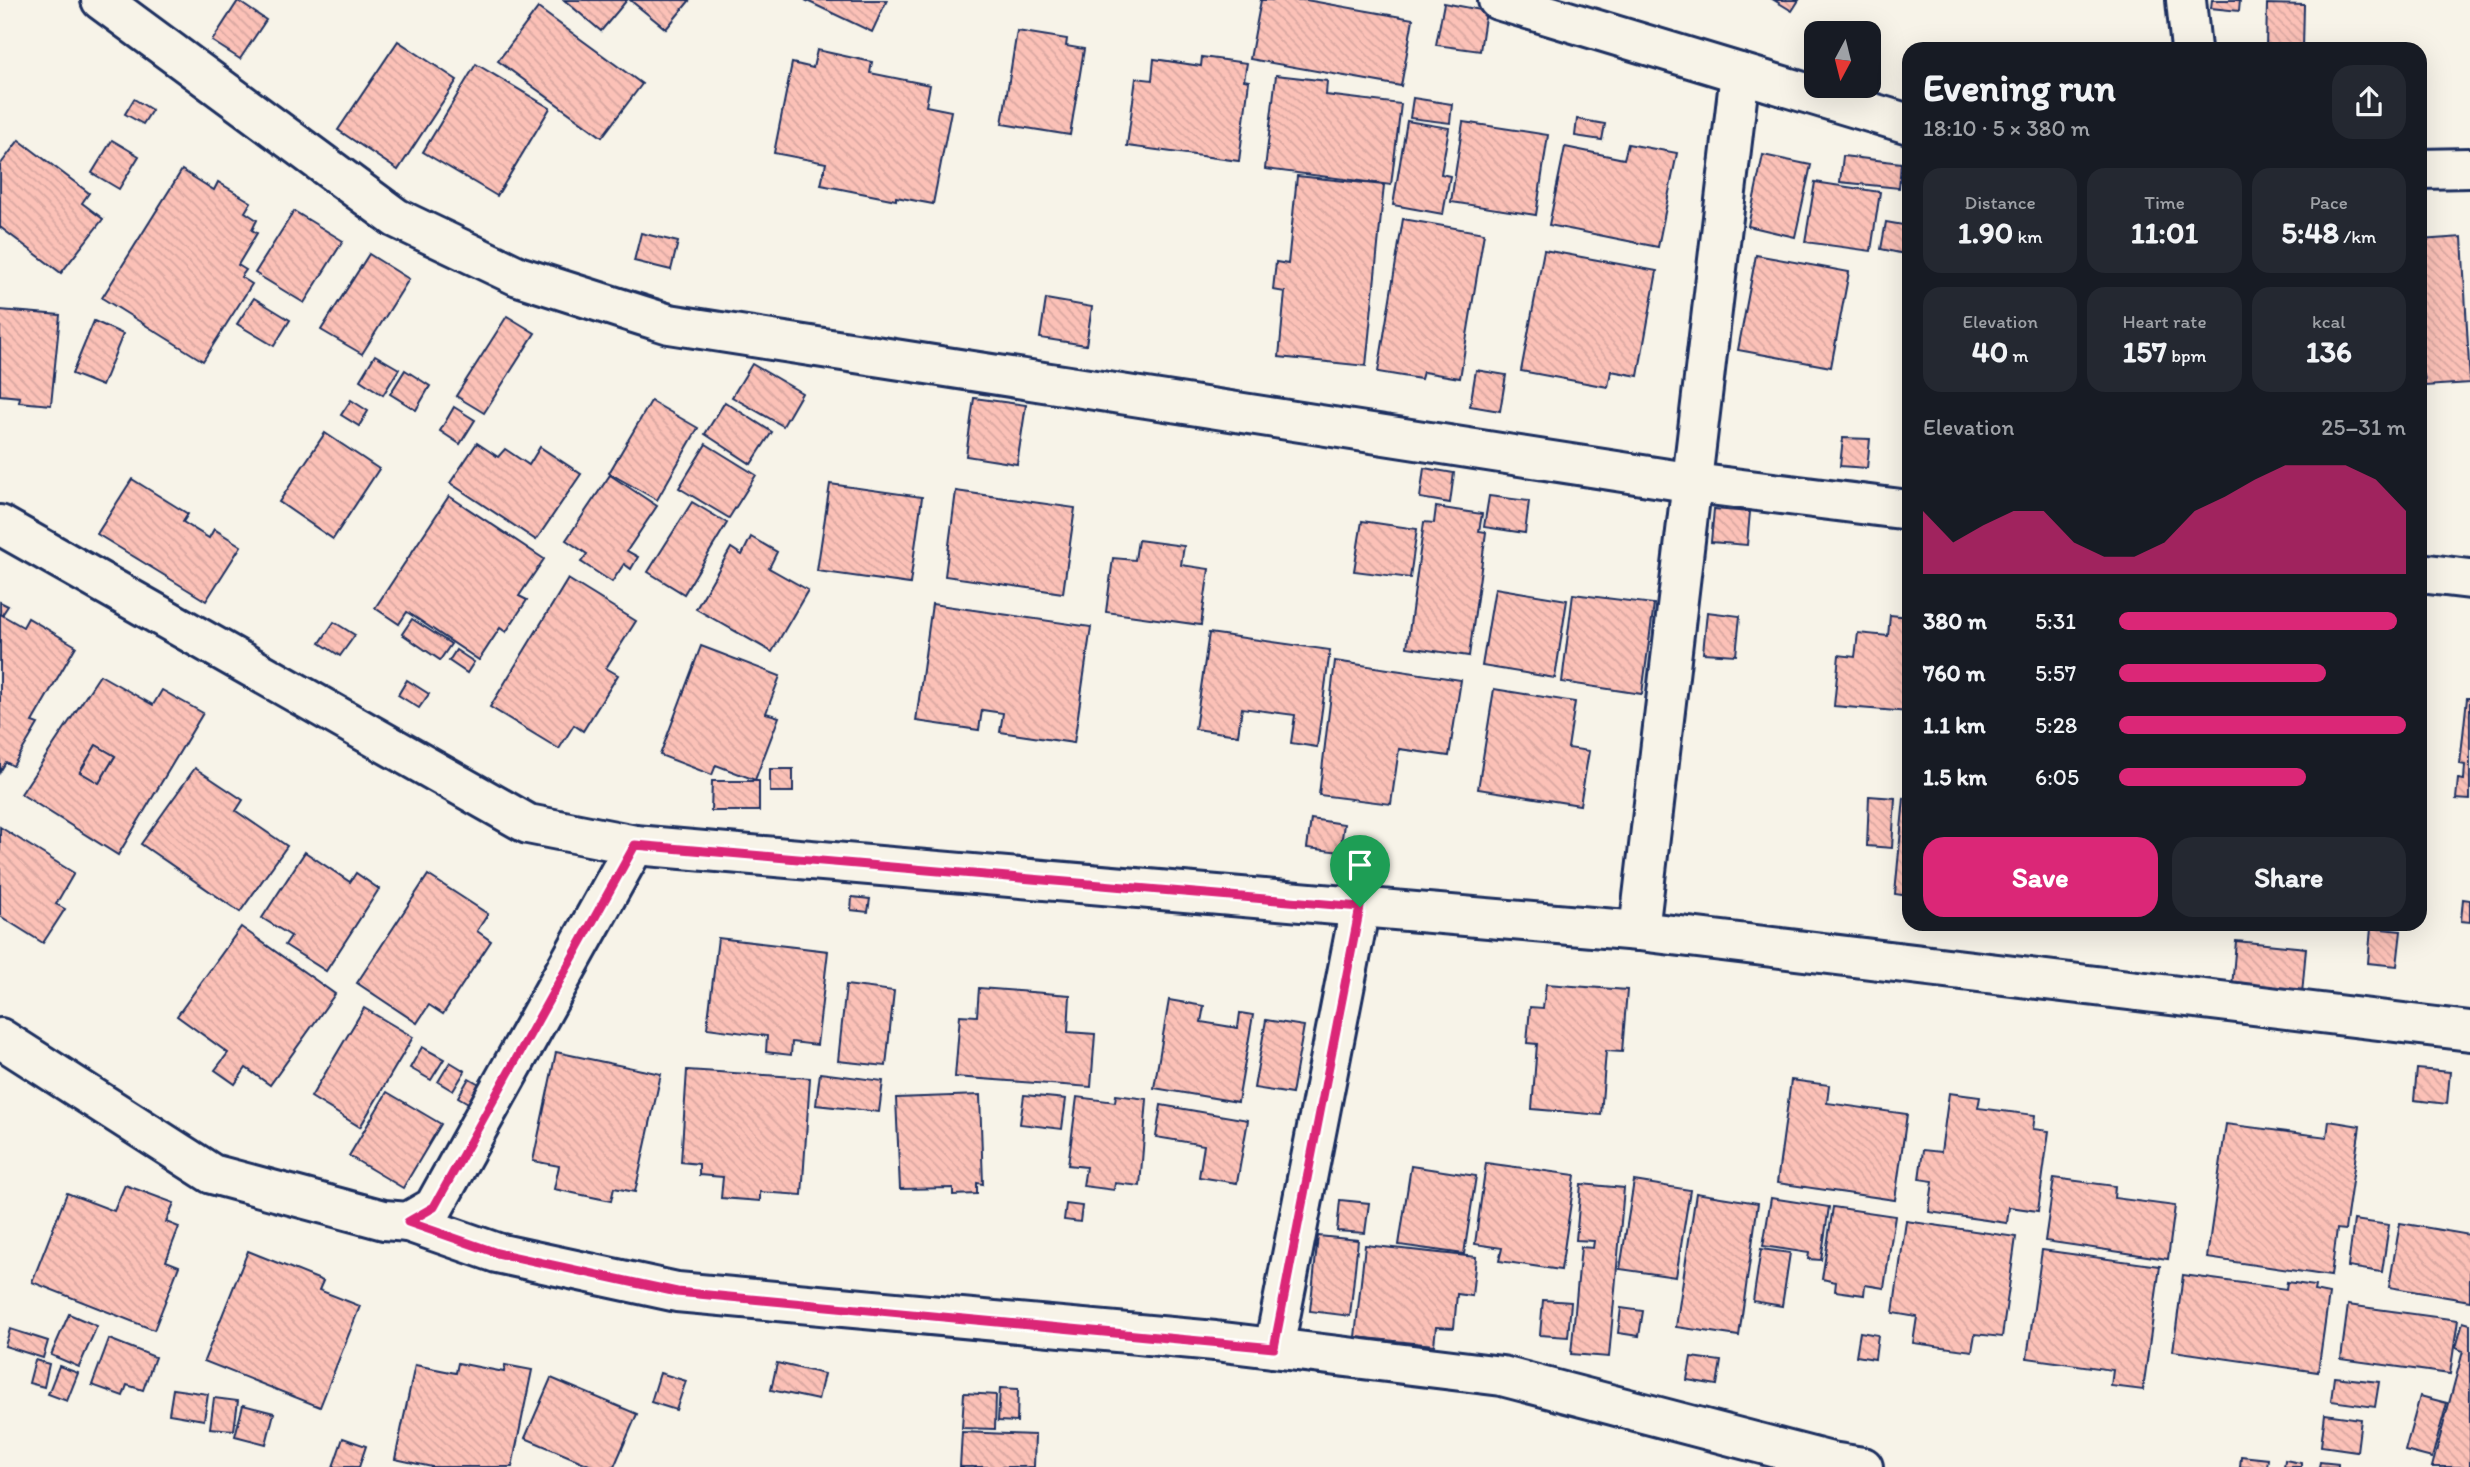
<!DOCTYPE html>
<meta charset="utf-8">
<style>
:root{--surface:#171b24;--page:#242831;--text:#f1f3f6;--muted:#9ea1a6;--accent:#db2777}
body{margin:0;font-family:Itim,sans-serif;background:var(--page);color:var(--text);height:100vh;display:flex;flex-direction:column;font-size:26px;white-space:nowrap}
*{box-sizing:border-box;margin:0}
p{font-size:23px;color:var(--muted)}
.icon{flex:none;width:38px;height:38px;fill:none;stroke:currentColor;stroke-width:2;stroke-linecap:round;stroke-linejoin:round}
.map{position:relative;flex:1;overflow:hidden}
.details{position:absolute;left:1902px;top:42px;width:525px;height:889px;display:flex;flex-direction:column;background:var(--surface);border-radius:21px;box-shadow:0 7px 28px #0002}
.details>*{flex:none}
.needle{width:46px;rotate:187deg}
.buttons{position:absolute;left:1804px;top:21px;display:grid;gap:14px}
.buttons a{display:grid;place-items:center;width:77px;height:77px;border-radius:14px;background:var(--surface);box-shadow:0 7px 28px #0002;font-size:35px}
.pin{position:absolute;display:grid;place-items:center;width:60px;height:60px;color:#fff;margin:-72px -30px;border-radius:50% 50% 50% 0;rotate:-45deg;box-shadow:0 0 7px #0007}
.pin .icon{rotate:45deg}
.round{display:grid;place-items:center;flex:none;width:74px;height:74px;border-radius:21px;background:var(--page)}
.head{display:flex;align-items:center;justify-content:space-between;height:119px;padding:0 21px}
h1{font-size:38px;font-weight:700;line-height:52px}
.metrics{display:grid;grid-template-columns:repeat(3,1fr);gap:10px;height:119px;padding:7px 21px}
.metrics div{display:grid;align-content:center;border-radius:18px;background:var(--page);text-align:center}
.metrics b{font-size:30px;font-weight:700}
.metrics small{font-size:19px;font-weight:400}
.metrics p{font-size:19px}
.chart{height:196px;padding:14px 21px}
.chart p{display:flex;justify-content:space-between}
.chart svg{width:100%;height:126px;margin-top:7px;fill:var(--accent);opacity:.7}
.action{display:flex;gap:14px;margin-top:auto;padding:14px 21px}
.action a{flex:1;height:80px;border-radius:21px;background:var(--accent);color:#fff;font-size:28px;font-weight:700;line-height:80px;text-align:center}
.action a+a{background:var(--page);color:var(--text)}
ul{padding:0 21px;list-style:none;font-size:23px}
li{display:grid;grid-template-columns:112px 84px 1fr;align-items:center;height:52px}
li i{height:18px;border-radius:9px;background:var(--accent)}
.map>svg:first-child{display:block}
.building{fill:url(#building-back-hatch);stroke:#1b2f5e;stroke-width:2;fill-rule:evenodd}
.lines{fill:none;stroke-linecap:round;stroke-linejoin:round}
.minor-casing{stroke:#1b2f5e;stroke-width:44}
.minor{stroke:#f7f3e8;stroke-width:38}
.route-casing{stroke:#fff;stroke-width:14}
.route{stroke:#db2777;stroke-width:9}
</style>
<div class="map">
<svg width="2470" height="1467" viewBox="0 0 2470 1467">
<defs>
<pattern id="building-back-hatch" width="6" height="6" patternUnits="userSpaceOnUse" patternTransform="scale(1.75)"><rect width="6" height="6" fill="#fcc1b7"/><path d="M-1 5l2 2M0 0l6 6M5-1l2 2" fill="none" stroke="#d7a6a0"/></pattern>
</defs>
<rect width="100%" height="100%" fill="#f7f3e8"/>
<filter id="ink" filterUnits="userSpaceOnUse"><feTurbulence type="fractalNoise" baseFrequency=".0143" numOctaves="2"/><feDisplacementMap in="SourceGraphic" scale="14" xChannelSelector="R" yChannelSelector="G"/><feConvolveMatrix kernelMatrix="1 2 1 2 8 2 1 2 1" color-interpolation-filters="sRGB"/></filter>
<g filter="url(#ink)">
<!-- building -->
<g class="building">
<path d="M564,0H627L601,31Z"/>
<path d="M630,0H690L666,29Z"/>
<path d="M805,0H887L872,32Z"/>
<path d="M1261,0H1306L1413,19L1401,86L1250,59Z"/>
<path d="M1774,0H1799L1792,11Z"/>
<path d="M2212,0H2240L2239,11L2211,8Z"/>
<path d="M238,1L266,20L240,59L212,41Z"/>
<path d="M1444,3L1486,11L1480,51L1436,45Z"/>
<path d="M2267,4L2304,5L2303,49H2266Z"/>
<path d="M538,8L642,84L602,137L498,61Z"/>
<path d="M1017,31L1067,39L1066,46L1084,49L1070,135L1002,124Z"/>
<path d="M398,41L457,80L398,170L338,130Z"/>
<path d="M817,50L872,62L870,73L930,85L926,106L951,111L933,204L896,197V200L821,185L826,163L774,153L792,63L813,68Z"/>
<path d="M1202,57L1247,63L1244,80L1249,81L1239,161L1127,146L1136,78L1152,80L1154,59L1201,66Z"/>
<path d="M476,64L550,108L497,196L423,152Z"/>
<path d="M1276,75L1327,81L1326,95L1401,104L1391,185L1265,169Z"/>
<path d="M1413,98L1452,104L1450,123L1410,118Z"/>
<path d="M134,99L152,110L143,124L125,114Z"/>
<path d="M1577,119L1605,124L1602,140L1575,136Z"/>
<path d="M1407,121L1449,128L1441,174L1450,176L1443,214L1393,205Z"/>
<path d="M1463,122L1548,135L1536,215L1451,202Z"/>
<path d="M19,140L89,193L82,203L103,219L61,273L0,227V165Z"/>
<path d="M112,140L139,156L119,189L92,173Z"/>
<path d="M1628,144L1677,153L1658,247L1549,225L1565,147L1624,159Z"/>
<path d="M1763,155L1811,165L1795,237L1748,226Z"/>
<path d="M1843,156L1901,163L1899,188L1840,182Z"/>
<path d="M182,170L214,190L218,182L251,202L245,212L257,220L252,230L257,233L238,265L246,270L241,277L252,284L203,361L102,298Z"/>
<path d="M1297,176L1384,185L1366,366L1279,357L1285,292L1273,290L1276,262L1288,264Z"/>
<path d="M1815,182L1880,192L1871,251L1805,242Z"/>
<path d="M294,211L343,241L304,303L255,273Z"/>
<path d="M1403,219L1484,233L1460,378L1423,372L1421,379L1378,372Z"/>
<path d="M1886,222L1909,226V255L1881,249Z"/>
<path d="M641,233L678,242L671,270L634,261Z"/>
<path d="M2462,237L2470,383L2425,386L2424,375H2420V240Z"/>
<path d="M1544,250L1657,271L1638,376L1611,371L1608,387L1521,371Z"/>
<path d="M369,254L409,279L362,354L321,330Z"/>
<path d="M1756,255L1849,272L1831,367L1738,350Z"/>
<path d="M254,298L290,320L274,346L237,324Z"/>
<path d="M1046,299L1092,307L1086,345L1040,338Z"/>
<path d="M0,310L60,315L51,405L19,402L20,397L0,395Z"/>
<path d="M507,316L535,333L484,413L456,396Z"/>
<path d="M94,321L123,334L102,386L72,374Z"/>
<path d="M375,355L399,369L383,395L360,380Z"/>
<path d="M752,364L802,393L783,426L732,397Z"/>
<path d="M405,370L430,386L416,410L390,394Z"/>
<path d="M1476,370L1506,375L1500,411L1470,406Z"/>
<path d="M974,398L1026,405L1017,464L966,456Z"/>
<path d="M351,400L368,411L359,426L341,415Z"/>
<path d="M651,401L698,428L657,500L609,473Z"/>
<path d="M725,402L772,432L751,464L705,434Z"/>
<path d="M454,407L475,420L460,444L440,431Z"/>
<path d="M325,433L379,469L333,539L279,502Z"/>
<path d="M1843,438L1870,439L1867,468L1840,466Z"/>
<path d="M477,443L498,457L505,449L529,465L540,447L581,474L536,540L450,483Z"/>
<path d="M706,444L756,475L729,518L679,488Z"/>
<path d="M1424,468L1454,473L1450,503L1420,498Z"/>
<path d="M610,475L657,506L627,551L638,557L631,569L624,564L612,582L581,562L587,554L566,540Z"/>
<path d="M132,479L188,514L183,522L209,538L214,529L241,546L206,601L97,534Z"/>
<path d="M830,484L922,497L910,584L817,571Z"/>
<path d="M956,491L1075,508L1063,593L945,576Z"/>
<path d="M449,496L544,559L519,596L527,600L506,632L500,628L479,660L407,612L399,624L375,608Z"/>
<path d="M1489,496L1529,501L1525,533L1484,527Z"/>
<path d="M692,502L727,523L684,594L648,572Z"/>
<path d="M1436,507L1482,514L1479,531L1486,532L1469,656L1407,647L1424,522L1434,523Z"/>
<path d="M1714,509L1750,512L1747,545L1711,542Z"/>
<path d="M1362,521L1417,529L1410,578L1354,571Z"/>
<path d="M751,537L777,552L769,568L808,590L772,652L696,609L731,548L742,555Z"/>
<path d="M1138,540L1184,546L1181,565L1209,569L1201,625L1106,612L1113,558L1135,560Z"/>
<path d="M568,579L636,621L606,668L618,675L583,731L574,725L559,749L490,707Z"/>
<path d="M1495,588L1567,600L1555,678L1482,666Z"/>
<path d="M1573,594L1654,604L1642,694L1562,682Z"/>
<path d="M0,602L8,606L2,615L23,627L28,618L76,646L32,722L38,724L13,766L6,762L0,772Z"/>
<path d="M932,604L1091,627L1074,743L1000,732L1003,713L982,710L979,730L916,721Z"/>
<path d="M1707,612L1740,616L1736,655L1703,653Z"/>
<path d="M1890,615L1909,617V712L1834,706L1839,655L1855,657L1858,633L1888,636Z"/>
<path d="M412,619L451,644L440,660L402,634Z"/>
<path d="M334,622L355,635L340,656L320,643Z"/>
<path d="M1209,633L1330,650L1317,747L1291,743L1295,715L1242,708L1238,735L1195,729Z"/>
<path d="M701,646L780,676L766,713L779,717L755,780L716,765L712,775L660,755Z"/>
<path d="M456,650L474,662L467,673L449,661Z"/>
<path d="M1335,661L1461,680L1449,756L1399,749L1391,804L1319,795Z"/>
<path d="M100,675L153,705L162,690L203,713L118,855L21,794ZM96,745L115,756L99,783L80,772Z"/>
<path d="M407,680L429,694L419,708L398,695Z"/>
<path d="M1494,689L1575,702L1568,748L1589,751L1580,805L1478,789Z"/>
<path d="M2467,698H2470V800L2456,799L2458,779L2464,780L2465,765L2460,764Z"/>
<path d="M96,745L115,756L99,783L80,772Z"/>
<path d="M195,768L243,800L236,811L287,846L240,912L141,844Z"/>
<rect x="770" y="769" width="23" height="23"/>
<path d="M712,781H759V811H711Z"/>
<path d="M1869,796L1895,798L1892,848L1867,846Z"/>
<path d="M1904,798L1909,799V896L1895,894Z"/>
<path d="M1311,819L1344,824L1340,852L1307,848Z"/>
<path d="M0,827L74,873L56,904L65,909L43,943L0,916Z"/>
<path d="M305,852L350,882L356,873L379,889L326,971L285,945L291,936L262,918Z"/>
<path d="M428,875L488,914L477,931L491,941L443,1014L429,1005L417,1023L357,983Z"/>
<path d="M852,897L870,899L868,912L851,910Z"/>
<path d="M2463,899L2470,900V922L2461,921Z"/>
<path d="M241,927L335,994L270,1085L246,1068L235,1084L215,1070L228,1053L177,1016Z"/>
<path d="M2371,928L2401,931L2397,966L2368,963Z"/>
<path d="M718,938L828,951L817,1045L792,1042L791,1055L766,1052L767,1036L707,1028Z"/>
<path d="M2236,941L2306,948L2302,994L2232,987Z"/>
<path d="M1546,984L1627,990L1622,1052L1606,1051L1601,1115L1532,1109L1537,1044L1527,1043L1530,1007L1543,1008Z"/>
<path d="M846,985L894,991L886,1066L838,1061Z"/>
<path d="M979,988L1070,995L1068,1032L1095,1034L1091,1087L955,1077L960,1015L977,1016Z"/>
<path d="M1169,1000L1204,1006L1201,1022L1238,1028L1240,1013L1253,1015L1238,1102L1154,1088Z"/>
<path d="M364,1008L413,1037L360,1127L311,1097Z"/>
<path d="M1266,1020L1304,1026L1292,1094L1254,1088Z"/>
<path d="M422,1047L444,1059L431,1080L410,1068Z"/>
<path d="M556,1052L661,1074L635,1192L614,1188L611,1201L554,1189L559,1166L533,1161Z"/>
<path d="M450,1062L465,1071L453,1091L438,1082Z"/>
<path d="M2417,1069L2450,1072L2447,1104L2414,1100Z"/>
<path d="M687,1070L810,1078L802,1195L760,1192V1201L721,1198L723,1177L699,1175V1164L681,1162Z"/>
<path d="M820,1073L883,1081L879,1112L816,1105Z"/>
<path d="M469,1078L481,1085L470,1104L458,1097Z"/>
<path d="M1791,1080L1829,1085L1827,1103L1907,1114L1895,1200L1777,1183Z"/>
<path d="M387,1092L441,1124L403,1188L349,1156Z"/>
<path d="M1949,1093L1980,1097L1978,1108L2035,1115L2033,1129L2049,1131L2038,1211L2009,1207L2007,1223L1929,1212L1933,1181L1919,1179L1923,1150L1941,1152Z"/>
<path d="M980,1095L983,1184L977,1183V1194L953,1195V1188L900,1189L896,1098Z"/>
<path d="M1024,1095L1066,1099L1062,1129L1020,1124Z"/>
<path d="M1116,1095L1147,1099L1140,1186L1115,1183L1114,1190L1083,1186L1086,1167L1068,1165L1077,1097L1115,1102Z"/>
<path d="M1161,1105L1248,1120L1237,1183L1199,1177L1204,1145L1156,1137Z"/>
<path d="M2329,1121L2360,1126L2345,1230L2337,1229L2331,1276L2207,1258L2226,1124L2327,1137Z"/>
<path d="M1486,1163L1575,1175L1561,1270L1499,1261L1502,1248L1475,1244Z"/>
<path d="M1411,1166L1476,1176L1464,1254L1399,1245Z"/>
<path d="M2054,1178L2115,1186L2114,1198L2175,1206L2168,1259L2045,1241Z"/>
<path d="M1634,1181L1690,1190L1676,1277L1620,1269Z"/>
<path d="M1581,1184L1624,1188L1609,1357L1571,1354L1581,1247L1593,1248L1594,1241L1576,1240Z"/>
<path d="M125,1185L174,1203L166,1222L179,1227L166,1261L179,1266L154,1330L32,1282L67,1193L114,1211Z"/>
<path d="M1696,1193L1758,1203L1739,1336L1676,1327Z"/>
<path d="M1771,1198L1829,1207L1821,1260L1808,1259L1809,1253L1763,1246Z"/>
<path d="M1340,1200L1369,1203L1365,1233L1337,1231Z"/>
<path d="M1066,1204L1082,1206L1080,1222L1064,1220Z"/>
<path d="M1833,1207L1895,1216L1884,1288L1865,1285L1864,1295L1835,1291L1836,1282L1822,1279Z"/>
<path d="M2354,1220L2389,1225L2382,1272L2348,1267Z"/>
<path d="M1906,1221L2016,1237L2002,1337L1975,1334L1972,1351L1913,1343L1917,1317L1893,1313Z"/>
<path d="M2400,1223L2470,1235V1301L2389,1287Z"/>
<path d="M1318,1236L1358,1240L1350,1316L1310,1311Z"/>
<path d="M1365,1245L1476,1257L1472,1296L1457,1294L1454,1328L1436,1327L1434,1345L1355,1337Z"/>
<path d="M1761,1249L1790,1253L1782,1306L1753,1301Z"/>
<path d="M2042,1250L2160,1266L2143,1390L2111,1386L2113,1370L2027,1358Z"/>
<path d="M248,1251L323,1281L319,1290L360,1306L320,1407L204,1361Z"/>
<path d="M2183,1275L2286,1289L2287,1282L2315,1286L2314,1291L2329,1294L2318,1372L2173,1351Z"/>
<path d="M1543,1300L1571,1302L1568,1337L1540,1335Z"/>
<path d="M2348,1305L2458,1320L2450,1374L2341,1359Z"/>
<path d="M1621,1308L1643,1311L1639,1336L1618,1333Z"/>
<path d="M69,1314L97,1326L79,1367L51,1355Z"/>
<path d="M2463,1322L2470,1324V1467H2432L2463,1351L2456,1348Z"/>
<path d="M10,1329L48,1341L43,1358L5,1346Z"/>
<path d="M1860,1332L1878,1335L1875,1359L1856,1356Z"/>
<path d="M109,1339L155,1357L143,1390L127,1385L123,1396L92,1385Z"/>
<path d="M1691,1357L1721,1361L1717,1385L1687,1380Z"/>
<path d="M35,1360L49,1364L44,1387L29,1383Z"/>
<path d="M458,1363L504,1372L505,1365L532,1370L512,1467H432L395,1459L415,1365L456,1373Z"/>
<path d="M777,1363L824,1374L818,1400L771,1390Z"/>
<path d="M59,1366L78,1373L67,1401L48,1394Z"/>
<path d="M660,1373L686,1381L676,1410L651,1402Z"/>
<path d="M2334,1377L2379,1382L2375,1407L2331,1401Z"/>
<path d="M551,1378L637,1414L614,1467H594L525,1438Z"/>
<path d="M1000,1388L1018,1389L1017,1422L998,1421Z"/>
<path d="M173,1389L208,1394L204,1420L169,1414Z"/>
<path d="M964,1393L996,1395L995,1429L962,1428Z"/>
<path d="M2420,1396L2447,1403L2432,1458L2405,1451Z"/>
<path d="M214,1398L238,1401L234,1430L210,1428Z"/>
<path d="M243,1405L274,1413L266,1444L235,1436Z"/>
<path d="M2325,1414L2361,1419L2357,1451L2321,1446Z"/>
<path d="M962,1432L1035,1435L1034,1467H960Z"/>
<path d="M343,1438L366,1446L359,1467H333Z"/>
<path d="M2241,1456L2268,1459L2267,1467H2240Z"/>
<path d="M2285,1460L2301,1463V1467H2284Z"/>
<path d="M2320,1462L2338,1464V1467H2319Z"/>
</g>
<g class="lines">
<defs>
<g id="minor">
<path d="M101,0L396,218L518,276L669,324L1694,483L1909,510"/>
<path d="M1498,0L1909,124"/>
<path d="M2186,0L2191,49"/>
<path d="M2420,169L2470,168"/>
<path d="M0,525L528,824L635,845L1639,931L2470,1031"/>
<path d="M2420,573L2470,579"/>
<path d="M1639,931L1740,73"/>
<path d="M0,1038L212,1174L384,1220L408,1222L434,1207L635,845"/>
<path d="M408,1222L497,1253L677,1292L1215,1341L1502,1376L1831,1462L1863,1467"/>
<path d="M1274,1348L1360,907"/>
</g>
</defs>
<!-- minor casing -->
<use href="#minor" class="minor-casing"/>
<!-- minor -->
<use href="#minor" class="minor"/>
</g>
</g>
<g class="lines" filter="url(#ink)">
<defs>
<path id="route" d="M635,845L1360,907L1274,1348L677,1292L497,1253L408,1222L434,1207Z"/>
</defs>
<!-- route casing -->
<use href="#route" class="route-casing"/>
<!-- route -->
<use href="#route" class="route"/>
</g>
</svg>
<div class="buttons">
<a><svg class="needle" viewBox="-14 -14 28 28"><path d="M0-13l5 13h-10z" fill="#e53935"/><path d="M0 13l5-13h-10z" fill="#9ea1a6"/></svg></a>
</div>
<div class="pin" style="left:1360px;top:907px;background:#1e9e55"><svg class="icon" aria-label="arrive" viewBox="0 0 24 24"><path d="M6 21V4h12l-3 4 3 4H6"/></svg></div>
<section class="details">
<div class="head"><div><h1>Evening run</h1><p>18:10 · 5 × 380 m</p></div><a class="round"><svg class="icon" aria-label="share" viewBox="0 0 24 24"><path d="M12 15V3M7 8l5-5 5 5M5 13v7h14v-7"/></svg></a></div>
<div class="metrics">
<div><p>Distance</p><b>1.90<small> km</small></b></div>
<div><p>Time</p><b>11:01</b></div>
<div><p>Pace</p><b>5:48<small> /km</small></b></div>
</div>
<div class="metrics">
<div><p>Elevation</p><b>40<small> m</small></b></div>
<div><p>Heart rate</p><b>157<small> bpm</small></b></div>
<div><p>kcal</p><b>136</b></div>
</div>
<div class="chart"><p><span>Elevation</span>25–31 m</p>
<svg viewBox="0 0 160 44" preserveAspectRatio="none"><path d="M0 44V22L10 33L20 27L30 22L40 22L50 33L60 38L70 38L80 33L90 22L100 17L110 11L120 6L130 6L140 6L150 11L160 22V44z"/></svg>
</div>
<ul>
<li><b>380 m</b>5:31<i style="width:97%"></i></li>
<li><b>760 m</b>5:57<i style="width:72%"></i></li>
<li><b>1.1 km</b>5:28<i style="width:100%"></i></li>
<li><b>1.5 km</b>6:05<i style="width:65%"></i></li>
</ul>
<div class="action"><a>Save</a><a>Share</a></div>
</section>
</div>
